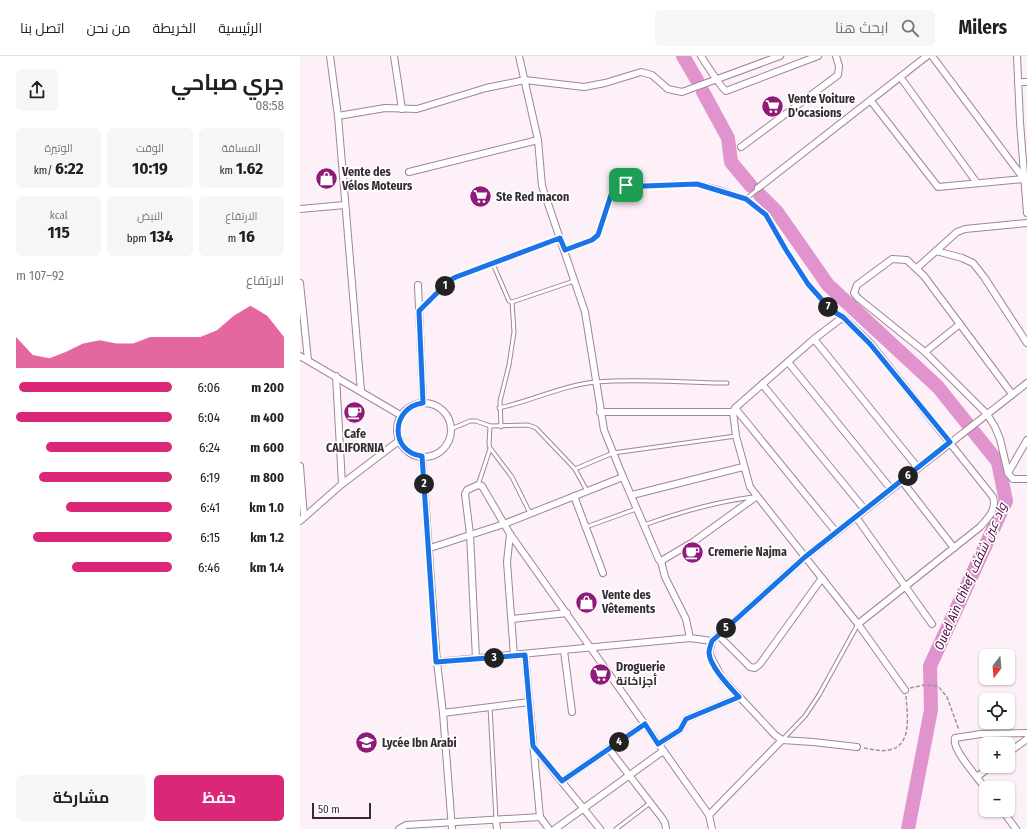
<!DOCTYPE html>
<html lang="ar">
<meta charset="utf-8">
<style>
:root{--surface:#fff;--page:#f6f6f6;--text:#202124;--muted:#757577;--line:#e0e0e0;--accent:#db2777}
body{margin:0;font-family:"Fira Sans Condensed",Cairo,sans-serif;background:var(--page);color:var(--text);direction:rtl;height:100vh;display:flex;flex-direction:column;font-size:15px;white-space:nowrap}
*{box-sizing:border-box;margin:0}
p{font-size:13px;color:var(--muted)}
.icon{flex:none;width:22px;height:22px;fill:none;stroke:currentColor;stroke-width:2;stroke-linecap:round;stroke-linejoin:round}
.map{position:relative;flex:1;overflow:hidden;direction:ltr}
.drawer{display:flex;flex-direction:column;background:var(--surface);width:300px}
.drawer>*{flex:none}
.needle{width:26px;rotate:196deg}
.buttons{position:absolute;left:679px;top:593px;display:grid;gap:8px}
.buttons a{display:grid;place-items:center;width:36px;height:36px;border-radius:6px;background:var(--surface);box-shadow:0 1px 3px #0004;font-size:20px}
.scale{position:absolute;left:12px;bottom:10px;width:59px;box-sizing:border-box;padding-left:4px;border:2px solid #362b33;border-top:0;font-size:11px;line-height:14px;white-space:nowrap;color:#362b33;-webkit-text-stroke:3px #fff;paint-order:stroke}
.pin{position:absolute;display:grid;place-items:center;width:34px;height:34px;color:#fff;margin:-17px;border-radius:8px;box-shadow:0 2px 6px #0006}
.km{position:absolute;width:20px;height:20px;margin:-10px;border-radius:50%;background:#222;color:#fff;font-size:11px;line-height:20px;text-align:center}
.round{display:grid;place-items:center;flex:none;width:42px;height:42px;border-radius:6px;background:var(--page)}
.headline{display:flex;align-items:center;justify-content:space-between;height:68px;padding:0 16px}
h1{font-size:22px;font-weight:700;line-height:30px}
.metrics{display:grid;grid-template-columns:repeat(3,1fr);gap:6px;height:68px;padding:4px 16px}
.metrics div{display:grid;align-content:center;border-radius:6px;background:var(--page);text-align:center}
.metrics b{font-size:17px;font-weight:700}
.metrics small{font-size:11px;font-weight:400}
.metrics p{font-size:11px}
.chart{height:112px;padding:8px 16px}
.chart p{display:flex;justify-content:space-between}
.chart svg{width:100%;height:72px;margin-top:4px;fill:var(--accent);opacity:.7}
.action{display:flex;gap:8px;margin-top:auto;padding:8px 16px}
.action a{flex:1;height:46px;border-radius:6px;background:var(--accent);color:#fff;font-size:16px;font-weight:700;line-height:46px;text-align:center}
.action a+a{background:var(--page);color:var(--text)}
ul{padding:0 16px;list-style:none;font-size:13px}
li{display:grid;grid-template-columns:64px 48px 1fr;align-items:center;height:30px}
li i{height:10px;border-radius:5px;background:var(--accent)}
header{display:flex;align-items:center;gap:24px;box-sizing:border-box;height:56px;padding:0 20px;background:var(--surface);border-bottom:1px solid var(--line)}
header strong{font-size:19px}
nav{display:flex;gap:22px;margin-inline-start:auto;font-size:14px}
.search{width:280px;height:36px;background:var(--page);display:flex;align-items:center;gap:10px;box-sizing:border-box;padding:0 14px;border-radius:6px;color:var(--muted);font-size:15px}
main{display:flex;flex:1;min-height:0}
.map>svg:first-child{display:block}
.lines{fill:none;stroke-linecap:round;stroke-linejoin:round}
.river{stroke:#e093cc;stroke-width:14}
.lane-casing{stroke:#a08498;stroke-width:5}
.street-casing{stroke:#a08498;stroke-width:8}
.path{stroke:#a0949c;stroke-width:1.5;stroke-dasharray:4 2;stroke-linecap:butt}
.lane{stroke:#fff;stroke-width:3}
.street{stroke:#fff;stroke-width:6}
.route-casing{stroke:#fff;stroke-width:8}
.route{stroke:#1a73e8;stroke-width:5}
.labels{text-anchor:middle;stroke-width:3.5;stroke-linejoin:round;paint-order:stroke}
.poi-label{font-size:12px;font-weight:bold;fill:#362b33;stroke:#fff;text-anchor:start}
.water-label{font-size:13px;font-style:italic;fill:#4b053f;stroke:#fff}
</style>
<header>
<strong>Milers</strong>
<div class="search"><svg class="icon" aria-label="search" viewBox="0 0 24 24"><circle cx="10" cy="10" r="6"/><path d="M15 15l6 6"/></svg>ابحث هنا</div>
<nav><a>الرئيسية</a><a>الخريطة</a><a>من نحن</a><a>اتصل بنا</a></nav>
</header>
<main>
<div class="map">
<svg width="727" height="773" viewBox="0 0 727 773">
<rect width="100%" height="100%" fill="#fdf0f9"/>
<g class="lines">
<!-- river -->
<g class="river">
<path d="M383,0L397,24"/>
<path d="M403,36L428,82L431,106L451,130"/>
<path d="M460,139L477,156L528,229L638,331L698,406L706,445L630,610L631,654L608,773"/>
</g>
<defs>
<g id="lane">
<path d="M446,143L458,133"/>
<path d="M265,194L291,184L297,179L312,136L316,131C328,127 353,130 368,129C377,128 388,127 398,128C419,131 453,143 467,160C475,170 479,183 486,194C500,220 517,246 543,261"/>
<path d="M193,208L209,245L212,246L274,225"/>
<path d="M120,254L150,224L156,221L260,182"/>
<path d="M199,352C232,345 263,329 296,326C340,322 384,327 427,327"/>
<path d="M190,370L189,388L190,392L212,421L230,457"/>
<path d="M201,371L200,345L209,309L214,276L212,246"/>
<path d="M151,373L170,365H176L190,370L228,369L236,372L275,413L287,435"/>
<path d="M275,413L313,397L436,380"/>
<path d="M178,429L190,393"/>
<path d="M344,469C380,456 415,446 453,441"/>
<path d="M286,471L336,453"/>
<path d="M190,651L196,763"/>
<path d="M482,684L505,660L519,639L558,568"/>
<path d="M316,773L350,747"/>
</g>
<g id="street">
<path d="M30,0L38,60L61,335"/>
<path d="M94,0L102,53"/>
<path d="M401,0C404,5 423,34 426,35L518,0"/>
<path d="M632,0L727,127"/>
<path d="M717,0L720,66L727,157"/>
<path d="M601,22L677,127"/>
<path d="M718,26H727"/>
<path d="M571,45L638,131L724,123"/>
<path d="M38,60L85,52L117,53L186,32L225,24L284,31L305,27L341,16L352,19L368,33L382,36L480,0"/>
<path d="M441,91L538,19L539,10L536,0"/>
<path d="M109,116L238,84"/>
<path d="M458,132L627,0"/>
<path d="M0,153L45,149"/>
<path d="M636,195L662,202L673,207L684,221L727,287"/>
<path d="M617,212L657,176L665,173L727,167"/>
<path d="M0,227L8,304"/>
<path d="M118,229L123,347"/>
<path d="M514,283L618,412"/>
<path d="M625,296L660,268"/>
<path d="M0,300L102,360"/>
<path d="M488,306L591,433"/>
<path d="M36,320L42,428"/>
<path d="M462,328L565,454"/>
<circle cx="124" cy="374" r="27"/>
<path d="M435,352L536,476"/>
<path d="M300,356H433"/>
<path d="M727,384L708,417L713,423H727"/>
<path d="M122,400L137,606L143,657L152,773"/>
<path d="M0,410L4,461"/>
<path d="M708,417L700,383L695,371L687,358L625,296L558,242L554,237L557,229L592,203L607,204L624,220L712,338"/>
<path d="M323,421L359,504L361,505L393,486L457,440"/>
<path d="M602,425L654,492"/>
<path d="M332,439L443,411"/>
<path d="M274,440L303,517"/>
<path d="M556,461L632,568"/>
<path d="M0,465L42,428L100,384"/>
<path d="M210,478L207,506L214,600"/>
<path d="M130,492L204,468L323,421L304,374L285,256L242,130L238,84L219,0"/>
<path d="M361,505L365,521L386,563L390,582"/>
<path d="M212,563L267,557"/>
<path d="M558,568L680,471C688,462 697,454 693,441L571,288L543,261L514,283L435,352L433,356L436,380L450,431L558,568L605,634"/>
<path d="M418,579L450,611L455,612L460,608L522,522"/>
<path d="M264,595L272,656"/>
<path d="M225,599L240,761L249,773"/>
<path d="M176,603L170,478L165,438L167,434L178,429L182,430L210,478L409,759"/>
<path d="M137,606L390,582L412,585"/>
<path d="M143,657L229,646"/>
<path d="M358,688L380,674L386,663L439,641"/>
<path d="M233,690L300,773"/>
<path d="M557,691L513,686L482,684L475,679L422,622L409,597L412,585L505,501L727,327"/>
<path d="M309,693L362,762L365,767L366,773"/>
<path d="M708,697L727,683"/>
<path d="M677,721L691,710"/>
<path d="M262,725L345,668"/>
<path d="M686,733C679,723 651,693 655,682L681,678L727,677"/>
<path d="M702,754L716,773"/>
<path d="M196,765L197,773"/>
<path d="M99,773L106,769L240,761"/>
<path d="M255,773L363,695"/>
<path d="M412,773L409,759L482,684"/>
</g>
</defs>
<!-- lane casing -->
<use href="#lane" class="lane-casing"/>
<!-- street casing -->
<use href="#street" class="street-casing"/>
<!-- path -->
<g class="path">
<path d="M610,632L624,629L638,630L647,641L659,674"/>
<path d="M564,692C571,693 581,696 589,694C613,690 607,657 606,640"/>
</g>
<!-- lane -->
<use href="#lane" class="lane"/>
<!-- street -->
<use href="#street" class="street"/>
</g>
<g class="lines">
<defs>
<path id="route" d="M397,128L446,143L466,159L486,194L508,228L531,254L543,261L570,288L650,386L505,501L412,585C411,588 409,593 409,597C410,611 430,631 439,641L386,663L380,674L358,688L345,668L262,725L233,690L225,599L136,606L122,400C89,396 91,351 123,347L119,255L150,224L156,221L260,182L265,194L292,184L298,179L312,136L316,131L326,129L345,130Z"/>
</defs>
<!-- route casing -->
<use href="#route" class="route-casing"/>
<!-- route -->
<use href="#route" class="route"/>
</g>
<!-- icons -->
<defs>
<symbol id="supermarket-disc" viewBox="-11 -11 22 22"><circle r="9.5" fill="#8f1a7a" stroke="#fff"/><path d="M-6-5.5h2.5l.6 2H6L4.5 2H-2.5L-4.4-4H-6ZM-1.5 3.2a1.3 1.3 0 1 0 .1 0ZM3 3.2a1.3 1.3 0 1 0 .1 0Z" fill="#fff"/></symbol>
<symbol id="shop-disc" viewBox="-11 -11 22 22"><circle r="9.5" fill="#8f1a7a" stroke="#fff"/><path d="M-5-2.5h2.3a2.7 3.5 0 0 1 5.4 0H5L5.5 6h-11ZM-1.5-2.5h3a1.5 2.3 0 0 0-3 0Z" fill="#fff"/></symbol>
<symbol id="cafe-disc" viewBox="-11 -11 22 22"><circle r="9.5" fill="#8f1a7a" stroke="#fff"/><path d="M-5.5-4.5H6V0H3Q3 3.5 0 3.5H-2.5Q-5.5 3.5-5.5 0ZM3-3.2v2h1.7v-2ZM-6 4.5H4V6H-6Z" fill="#fff"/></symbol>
<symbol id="school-disc" viewBox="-11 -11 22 22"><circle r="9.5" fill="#8f1a7a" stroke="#fff"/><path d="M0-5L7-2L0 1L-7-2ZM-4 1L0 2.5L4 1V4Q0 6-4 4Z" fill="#fff"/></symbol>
</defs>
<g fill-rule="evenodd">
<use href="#supermarket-disc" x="460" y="38" width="25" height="25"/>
<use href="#shop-disc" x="14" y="110" width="25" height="25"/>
<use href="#supermarket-disc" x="168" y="128" width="25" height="25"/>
<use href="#cafe-disc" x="42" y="344" width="25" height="25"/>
<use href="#cafe-disc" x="380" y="484" width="25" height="25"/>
<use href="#shop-disc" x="274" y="534" width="25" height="25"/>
<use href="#supermarket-disc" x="288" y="606" width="25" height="25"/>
<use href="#school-disc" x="54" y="674" width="25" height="25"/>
</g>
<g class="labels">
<!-- poi labels -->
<g class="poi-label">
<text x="488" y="47">Vente Voiture<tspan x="488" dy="14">D'ocasions</tspan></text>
<text x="42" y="120">Vente des<tspan x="42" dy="14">Vélos Moteurs</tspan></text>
<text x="196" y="145">Ste Red macon</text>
<text x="55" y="382" text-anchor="middle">Cafe<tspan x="55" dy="14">CALIFORNIA</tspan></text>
<text x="408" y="500">Cremerie Najma</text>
<text x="302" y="543">Vente des<tspan x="302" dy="14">Vêtements</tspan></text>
<text x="316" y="615">Droguerie<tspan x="316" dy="14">أجزاخانة</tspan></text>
<text x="82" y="691">Lycée Ibn Arabi</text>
</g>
<!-- water labels -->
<g class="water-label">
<text transform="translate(670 520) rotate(-66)" y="5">Oued Aïn Chkef واد عين شقف</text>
</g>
</g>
</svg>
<div class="buttons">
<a><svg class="needle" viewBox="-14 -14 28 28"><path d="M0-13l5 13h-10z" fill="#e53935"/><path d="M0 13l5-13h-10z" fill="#757577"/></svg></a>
<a><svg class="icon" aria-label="locate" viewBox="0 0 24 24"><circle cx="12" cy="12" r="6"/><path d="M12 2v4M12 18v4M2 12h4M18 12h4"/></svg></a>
<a>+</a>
<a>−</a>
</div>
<div class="scale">50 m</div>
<div class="pin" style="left:326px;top:129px;background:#1e9e55"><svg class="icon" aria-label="arrive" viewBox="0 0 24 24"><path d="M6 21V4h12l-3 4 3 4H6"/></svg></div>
<b class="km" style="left:145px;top:230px">1</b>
<b class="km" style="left:124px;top:428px">2</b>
<b class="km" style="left:194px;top:602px">3</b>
<b class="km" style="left:319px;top:686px">4</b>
<b class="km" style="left:426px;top:572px">5</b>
<b class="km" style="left:608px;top:420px">6</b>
<b class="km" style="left:528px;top:251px">7</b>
</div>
<section class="drawer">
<div class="headline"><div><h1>جري صباحي</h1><p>08:58</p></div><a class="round"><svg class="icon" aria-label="share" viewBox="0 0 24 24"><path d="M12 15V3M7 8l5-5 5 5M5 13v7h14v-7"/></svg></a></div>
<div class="metrics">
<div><p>المسافة</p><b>1.62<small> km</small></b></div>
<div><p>الوقت</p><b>10:19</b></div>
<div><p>الوتيرة</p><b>6:22<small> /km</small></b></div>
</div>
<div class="metrics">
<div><p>الارتفاع</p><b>16<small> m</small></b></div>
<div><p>النبض</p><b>134<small> bpm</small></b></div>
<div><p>kcal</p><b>115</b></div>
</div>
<div class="chart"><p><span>الارتفاع</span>92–107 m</p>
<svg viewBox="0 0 160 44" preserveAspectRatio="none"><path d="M0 44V25L10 36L20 38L30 34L40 29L50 27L60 29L70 29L80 25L90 25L100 25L110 25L120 21L130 12L140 6L150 12L160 25V44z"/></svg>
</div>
<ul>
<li><b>200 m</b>6:06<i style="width:98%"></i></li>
<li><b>400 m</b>6:04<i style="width:100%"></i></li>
<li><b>600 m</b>6:24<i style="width:81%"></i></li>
<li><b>800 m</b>6:19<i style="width:85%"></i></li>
<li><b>1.0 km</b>6:41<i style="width:68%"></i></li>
<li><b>1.2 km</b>6:15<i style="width:89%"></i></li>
<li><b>1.4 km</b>6:46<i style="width:64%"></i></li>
</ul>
<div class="action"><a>حفظ</a><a>مشاركة</a></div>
</section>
</main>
